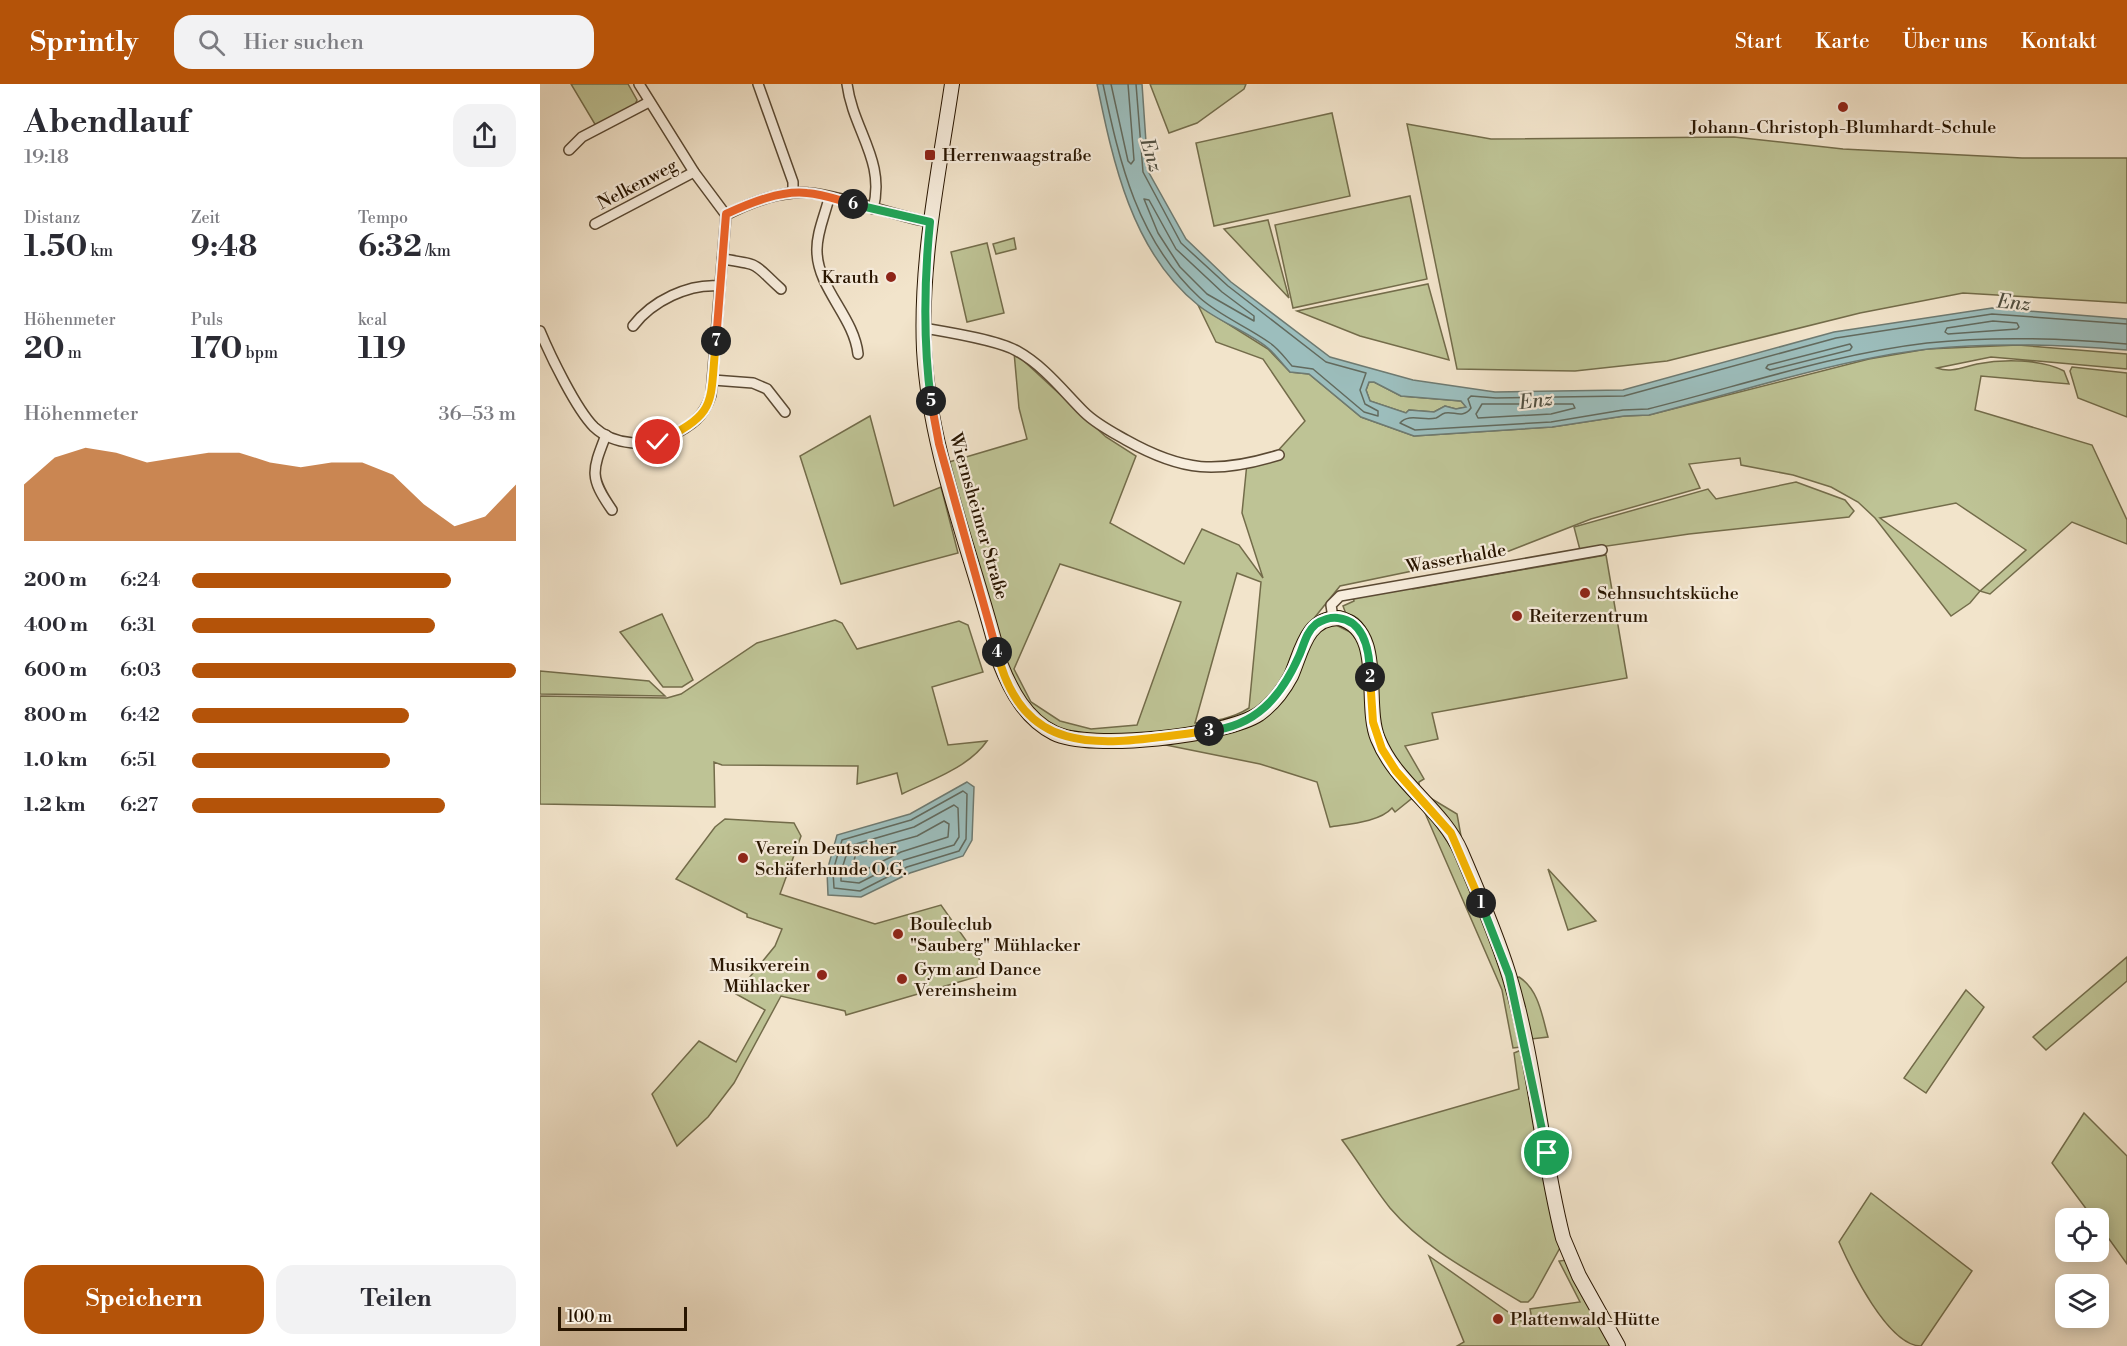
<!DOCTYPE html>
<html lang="de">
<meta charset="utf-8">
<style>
:root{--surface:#fff;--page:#f2f2f3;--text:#2b2b33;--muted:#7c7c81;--accent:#b45309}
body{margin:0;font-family:"Libre Bodoni",serif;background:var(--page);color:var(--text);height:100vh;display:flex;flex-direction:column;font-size:22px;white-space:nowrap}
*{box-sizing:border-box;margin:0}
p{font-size:20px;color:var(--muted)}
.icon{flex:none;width:33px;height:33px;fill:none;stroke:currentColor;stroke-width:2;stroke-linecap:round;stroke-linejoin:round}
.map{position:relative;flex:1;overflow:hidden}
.panel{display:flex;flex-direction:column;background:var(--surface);width:540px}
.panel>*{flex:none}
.fabs{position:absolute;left:1515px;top:1124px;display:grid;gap:12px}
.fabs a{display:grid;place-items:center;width:54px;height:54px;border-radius:12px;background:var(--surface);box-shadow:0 3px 15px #0003;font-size:30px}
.scale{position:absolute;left:18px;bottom:15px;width:129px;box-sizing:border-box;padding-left:6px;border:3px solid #281500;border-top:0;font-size:16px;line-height:21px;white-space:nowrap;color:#281500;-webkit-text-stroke:4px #f7eddd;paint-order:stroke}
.pin{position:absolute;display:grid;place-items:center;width:51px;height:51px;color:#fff;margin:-26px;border:3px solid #fff;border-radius:50%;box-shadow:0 2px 6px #0007}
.km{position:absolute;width:30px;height:30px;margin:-15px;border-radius:50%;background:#222;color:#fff;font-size:16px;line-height:30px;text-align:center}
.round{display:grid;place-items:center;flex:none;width:63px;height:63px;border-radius:18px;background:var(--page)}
.head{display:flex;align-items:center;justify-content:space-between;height:102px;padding:0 24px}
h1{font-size:33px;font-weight:700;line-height:45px}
.figures{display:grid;grid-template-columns:repeat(3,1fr);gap:9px;height:102px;padding:6px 24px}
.figures div{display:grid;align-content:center}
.figures b{font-size:30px;font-weight:700}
.figures small{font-size:16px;font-weight:400}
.figures p{font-size:16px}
.chart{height:168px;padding:12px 24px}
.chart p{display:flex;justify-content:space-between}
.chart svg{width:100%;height:108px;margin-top:6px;fill:var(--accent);opacity:.7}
.primary-button{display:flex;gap:12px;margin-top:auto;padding:12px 24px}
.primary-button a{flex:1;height:69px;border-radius:18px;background:var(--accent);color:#fff;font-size:24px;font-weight:700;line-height:69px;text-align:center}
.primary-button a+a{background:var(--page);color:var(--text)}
ul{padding:0 24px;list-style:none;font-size:20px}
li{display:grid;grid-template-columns:96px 72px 1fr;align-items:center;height:45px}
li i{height:15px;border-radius:8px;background:var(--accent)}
header{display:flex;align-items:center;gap:36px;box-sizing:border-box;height:84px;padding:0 30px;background:var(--accent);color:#fff}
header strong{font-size:28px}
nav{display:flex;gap:33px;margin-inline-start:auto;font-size:21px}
.search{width:420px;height:54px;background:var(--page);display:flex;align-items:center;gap:15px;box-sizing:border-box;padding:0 21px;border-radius:18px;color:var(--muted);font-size:22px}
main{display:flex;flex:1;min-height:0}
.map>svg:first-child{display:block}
.green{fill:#bec395;stroke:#736c4a;stroke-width:1.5;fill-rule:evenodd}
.water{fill:#9cbebd;stroke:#6e7a71;stroke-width:1.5;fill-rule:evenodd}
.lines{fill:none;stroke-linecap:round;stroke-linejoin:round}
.shore{stroke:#626a5e;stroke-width:1.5}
.minor-casing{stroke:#5a4933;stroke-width:12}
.secondary-casing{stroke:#281500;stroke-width:16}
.minor{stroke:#f7eddd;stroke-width:9}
.secondary{stroke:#f7eddd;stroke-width:14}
.split-1-casing{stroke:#fff;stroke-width:12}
.split-2-casing{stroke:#fff;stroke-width:12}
.split-3-casing{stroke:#fff;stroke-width:12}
.split-4-casing{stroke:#fff;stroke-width:12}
.split-5-casing{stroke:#fff;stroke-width:12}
.split-6-casing{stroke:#fff;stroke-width:12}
.split-7-casing{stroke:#fff;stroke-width:12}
.split-8-casing{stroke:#fff;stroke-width:12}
.split-1{stroke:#22a559;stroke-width:8}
.split-2{stroke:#f5b400;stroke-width:8}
.split-3{stroke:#22a559;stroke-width:8}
.split-4{stroke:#f5b400;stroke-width:8}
.split-5{stroke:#f0652b;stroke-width:8}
.split-6{stroke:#22a559;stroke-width:8}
.split-7{stroke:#f0652b;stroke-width:8}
.split-8{stroke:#f5b400;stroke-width:8}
.poi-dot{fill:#8f2418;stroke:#f7eddd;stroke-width:2}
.labels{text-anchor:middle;stroke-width:4.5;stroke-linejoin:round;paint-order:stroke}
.poi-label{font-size:18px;fill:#281500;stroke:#f7eddd;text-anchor:start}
.street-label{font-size:18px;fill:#281500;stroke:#f7eddd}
.water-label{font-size:20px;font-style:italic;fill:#515042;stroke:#f7eddd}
</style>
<header>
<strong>Sprintly</strong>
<div class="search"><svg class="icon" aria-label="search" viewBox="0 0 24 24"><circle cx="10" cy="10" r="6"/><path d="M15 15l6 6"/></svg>Hier suchen</div>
<nav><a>Start</a><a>Karte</a><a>Über uns</a><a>Kontakt</a></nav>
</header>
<main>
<section class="panel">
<div class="head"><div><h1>Abendlauf</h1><p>19:18</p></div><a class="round"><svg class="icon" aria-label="share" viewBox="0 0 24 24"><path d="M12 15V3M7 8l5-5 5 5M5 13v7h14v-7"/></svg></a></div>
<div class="figures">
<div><p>Distanz</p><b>1.50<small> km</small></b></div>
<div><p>Zeit</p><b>9:48</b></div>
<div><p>Tempo</p><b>6:32<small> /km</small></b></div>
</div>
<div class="figures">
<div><p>Höhenmeter</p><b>20<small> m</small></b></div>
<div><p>Puls</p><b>170<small> bpm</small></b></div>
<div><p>kcal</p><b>119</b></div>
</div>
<div class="chart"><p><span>Höhenmeter</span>36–53 m</p>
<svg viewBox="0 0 160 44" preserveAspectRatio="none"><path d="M0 44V21L10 10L20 6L30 8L40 12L50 10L60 8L70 8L80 12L90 14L100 12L110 12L120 17L130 29L140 38L150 34L160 21V44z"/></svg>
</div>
<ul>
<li><b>200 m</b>6:24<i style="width:80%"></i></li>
<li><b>400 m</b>6:31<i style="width:75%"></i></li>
<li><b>600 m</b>6:03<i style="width:100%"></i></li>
<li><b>800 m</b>6:42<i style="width:67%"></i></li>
<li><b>1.0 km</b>6:51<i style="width:61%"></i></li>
<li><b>1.2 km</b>6:27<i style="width:78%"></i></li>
</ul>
<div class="primary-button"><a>Speichern</a><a>Teilen</a></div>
</section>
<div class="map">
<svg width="1587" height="1262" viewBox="0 0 1587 1262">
<rect width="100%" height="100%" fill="#f2e4cb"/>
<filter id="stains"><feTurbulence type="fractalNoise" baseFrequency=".00333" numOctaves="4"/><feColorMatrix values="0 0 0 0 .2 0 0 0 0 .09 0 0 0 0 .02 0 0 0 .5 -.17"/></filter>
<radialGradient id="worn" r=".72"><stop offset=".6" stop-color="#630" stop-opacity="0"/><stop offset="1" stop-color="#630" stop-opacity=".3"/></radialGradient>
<!-- green -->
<g class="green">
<path d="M31,0H88L97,16L95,21L56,42Z"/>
<path d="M610,0H706L704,5L657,39L629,49Z"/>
<path d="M792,29L810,112L674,142L656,59Z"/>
<path d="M867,40L951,55L1194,53L1303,65L1482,74H1587V219L1423,209L1320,229L1127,277L1035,287L917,285Z"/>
<path d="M870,112L887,195L753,224L735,141Z"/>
<path d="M728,136L749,214L684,145Z"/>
<path d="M474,154L476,165L456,170L453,160Z"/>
<path d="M447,159L464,229L427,238L411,168Z"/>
<path d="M888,200L909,276L820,252L757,227Z"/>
<path d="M658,221L728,265L750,288L769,290L821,333L874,352L1012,343L1084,332L1109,331L1329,275L1387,265L1478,261L1587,270V285L1451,273L1397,284C1411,289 1423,283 1437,280C1463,275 1501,275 1524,287L1529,300L1441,292L1435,326L1552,361L1587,436V460L1532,438L1450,510L1440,507L1430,519L1411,532L1335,434L1318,418L1291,403L1253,391L1201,381L1200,374L1149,380L1160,404L1051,435L969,467L800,502L767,543L739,604L711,630L666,644L572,653L520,647L496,631L469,591L409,378L487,355L479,324L474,268L566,353L596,372L570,439L644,480L662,445L699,461L723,494L702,429L707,379L734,371L765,337L723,275L676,258ZM1416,419L1486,466L1440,507L1340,434ZM520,480L641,518L597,641L551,645L520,637L491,618L474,585ZM697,489L721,498L709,624C692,635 674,637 655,639Z"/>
<path d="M1532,283L1587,289V333L1538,314L1530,287Z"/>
<path d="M829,298H834L861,312L921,317L927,323L916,325L905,322L894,328L869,326L866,329L830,317L826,306Z"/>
<path d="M330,332L354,422L401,403L418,469L301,500L260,372Z"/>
<path d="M1256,398L1305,416L1314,427L1309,433L1149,450L1040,466L1034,443L1168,405L1176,415Z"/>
<path d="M1066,471L1087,594L892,629L898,655L865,662L884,695L879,698V704C863,690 844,668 840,647C834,622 843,532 806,530L803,522L814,517L813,511L872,500L873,505Z"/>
<path d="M122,530L153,596L142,603H123L80,548Z"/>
<path d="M295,536L302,539L317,565L419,537L428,541L443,588L392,603L408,661L447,657C428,684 391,696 362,710L357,689L317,700L318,682L182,681L174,678L175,723L0,720V612L127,614L141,610L217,559Z"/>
<path d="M796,541L814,550L823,567L829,641L909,753L962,885L981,963L973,964L962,906L885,729L875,712L855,728L852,724C840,738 808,740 790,743L777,698L720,680L606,657L718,634L769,559L783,543Z"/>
<path d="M0,587L109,597L125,612L0,610Z"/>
<path d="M887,712L917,730L923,763Z"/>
<path d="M185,735L254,739L261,752L240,810L335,840L401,821L442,879L443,891L306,931L305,927L241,912L194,999L168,1033L137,1062L112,1010L159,957L196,978L225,926L196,910L235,862L242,845L207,833V830L136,795L175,743Z"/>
<path d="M1008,785L1056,837L1028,846Z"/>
<path d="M1587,873V897L1506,966L1493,953Z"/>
<path d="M979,893C999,906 1002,932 1008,953L991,955L973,894Z"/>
<path d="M1426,906L1444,923L1386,1009L1364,994Z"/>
<path d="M981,966L1021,1162L993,1213L988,1218H981C935,1190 885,1165 850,1124C833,1103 819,1078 802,1056L979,1005L974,969Z"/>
<path d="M1544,1029L1587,1072V1180L1559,1141L1558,1134H1553L1512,1079Z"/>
<path d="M1331,1109L1432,1187L1381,1262C1348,1262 1311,1185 1299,1158Z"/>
<path d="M889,1172L981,1237L992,1235L990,1225L1040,1218L1019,1177L1027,1176L1074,1262H917L924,1258Z"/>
</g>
<!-- water -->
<g class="water">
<path d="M557,0H602L608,87L646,155L691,198L790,273L873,296L955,308L1083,306L1294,248L1452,224L1587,235V266C1518,261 1457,258 1388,265C1295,276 1200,308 1109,331L1084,332L1012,343L874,352L821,333L769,290L750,288C743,281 736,271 728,264C707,247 679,238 658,221C592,168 573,78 557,0ZM829,298H834L861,312L921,317L926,323L916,325L905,322L894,328L869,326L866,329L830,317L826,306Z"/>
<path d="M427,698L434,703L432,756L423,772L370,789L321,813L288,811L287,787L297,751L370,730Z"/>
</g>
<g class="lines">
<!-- shore -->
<g class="shore">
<path d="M563,0C580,80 597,156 660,214C680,232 708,243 730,259C739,265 745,274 752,282L773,285L824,328L838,332V327L825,320L820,306L826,289L786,278L688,202L641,159L603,88L596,0"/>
<path d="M571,0L588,77L591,80L594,76L588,0"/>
<path d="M604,115L609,116L636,165L682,208L714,232V237L667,210L640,183L618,149Z"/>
<path d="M1453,237L1477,239L1479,243L1477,245L1408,250L1405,248L1407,244Z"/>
<path d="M1587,240L1452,230L1296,254L1084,312L956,314L931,312L928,315L931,324C923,335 914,327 905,329C901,330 899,333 896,334C883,337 869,329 860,339L875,346L1011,338L1083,326L1108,325C1200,302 1293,270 1387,259C1454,252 1520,254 1587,260"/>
<path d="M1310,260L1312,263L1310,266L1230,286L1226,284L1228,281Z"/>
<path d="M942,320H1033L1035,324L1011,330L938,334L936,330Z"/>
<path d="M423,707L427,710L426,755L419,767L367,783L320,807L294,804L293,787L302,756L371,736Z"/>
<path d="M414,721L418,724L419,753L414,761L364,776L319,799L301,797V788L309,762L374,743Z"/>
<path d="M404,737L409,740L408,753L361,768L317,790L311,788L316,769L377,752Z"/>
</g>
<defs>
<g id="minor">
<path d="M99,0L154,88L186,131"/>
<path d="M218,0L253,98V109"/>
<path d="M307,0C313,46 346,77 333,125"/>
<path d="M29,66L42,53L109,18"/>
<path d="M289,114C285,131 276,150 277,168C278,205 314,233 318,270"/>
<path d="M186,131C207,120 230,111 253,109C286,105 353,132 390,138"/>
<path d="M55,140L154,88"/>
<path d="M182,175C223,181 212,179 241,205"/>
<path d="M93,242C112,217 149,199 180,202"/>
<path d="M384,244C407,248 458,256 477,267C504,282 523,307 544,328C556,340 572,348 586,356C643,388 677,390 739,371"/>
<path d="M0,247C10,271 36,325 54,343C74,362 108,363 131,352C151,342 164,333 171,311L186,131"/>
<path d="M173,296L213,299L227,305L245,328"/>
<path d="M66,351C52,387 49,393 72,426"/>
<path d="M793,534L791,521L800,512L1062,466"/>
</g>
<path id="secondary" d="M412,0C399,88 380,176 384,266C390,373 435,476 460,579C471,607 486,635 514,649C550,667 686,652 719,630C733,620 743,607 751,592C762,567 766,534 799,534C846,546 823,620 838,655C856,700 902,724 921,768C938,808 956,849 969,891C995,976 1001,1068 1023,1154L1039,1192L1078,1262"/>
</defs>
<!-- minor casing -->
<use href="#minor" class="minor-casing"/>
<!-- secondary casing -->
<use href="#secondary" class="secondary-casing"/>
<!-- minor -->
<use href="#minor" class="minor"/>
<!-- secondary -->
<use href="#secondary" class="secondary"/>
</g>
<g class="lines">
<defs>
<path id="split-1" d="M941,819L969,891L1007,1069"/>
<path id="split-2" d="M830,593L833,638L842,665L856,687L911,749L941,819"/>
<path id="split-3" d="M669,647C716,642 741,613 759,572C764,561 766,548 776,540C782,536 791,533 798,534C826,537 830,571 830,593"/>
<path id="split-4" d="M457,568C486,685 577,657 669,647"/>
<path id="split-5" d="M391,317L399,360L457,568"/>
<path id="split-6" d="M313,120L390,138C384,198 383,257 391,317"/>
<path id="split-7" d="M176,257L186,130C210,119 241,106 267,109C283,110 298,116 313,120"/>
<path id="split-8" d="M118,358C180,328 169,320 176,257"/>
</defs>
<!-- split-1 casing -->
<use href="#split-1" class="split-1-casing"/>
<!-- split-2 casing -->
<use href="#split-2" class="split-2-casing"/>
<!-- split-3 casing -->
<use href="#split-3" class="split-3-casing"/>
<!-- split-4 casing -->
<use href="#split-4" class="split-4-casing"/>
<!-- split-5 casing -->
<use href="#split-5" class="split-5-casing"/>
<!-- split-6 casing -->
<use href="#split-6" class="split-6-casing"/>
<!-- split-7 casing -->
<use href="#split-7" class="split-7-casing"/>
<!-- split-8 casing -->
<use href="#split-8" class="split-8-casing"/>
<!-- split-1 -->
<use href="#split-1" class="split-1"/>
<!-- split-2 -->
<use href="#split-2" class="split-2"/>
<!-- split-3 -->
<use href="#split-3" class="split-3"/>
<!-- split-4 -->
<use href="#split-4" class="split-4"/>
<!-- split-5 -->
<use href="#split-5" class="split-5"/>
<!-- split-6 -->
<use href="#split-6" class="split-6"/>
<!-- split-7 -->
<use href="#split-7" class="split-7"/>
<!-- split-8 -->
<use href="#split-8" class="split-8"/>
</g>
<!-- markers -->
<g class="poi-dot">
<circle cx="1303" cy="23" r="6"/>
<rect x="384" y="65" width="12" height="12" rx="3"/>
<circle cx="351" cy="193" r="6"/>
<circle cx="1045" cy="509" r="6"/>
<circle cx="977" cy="532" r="6"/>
<circle cx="203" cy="774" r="6"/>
<circle cx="358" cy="850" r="6"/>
<circle cx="282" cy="891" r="6"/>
<circle cx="362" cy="895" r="6"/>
<circle cx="958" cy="1235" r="6"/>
</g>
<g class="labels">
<!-- poi labels -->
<g class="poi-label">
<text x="1303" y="49" text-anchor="middle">Johann-Christoph-Blumhardt-Schule</text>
<text x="402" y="77">Herrenwaagstraße</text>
<text x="339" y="199" text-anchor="end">Krauth</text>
<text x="1057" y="515">Sehnsuchtsküche</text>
<text x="989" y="538">Reiterzentrum</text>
<text x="215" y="770">Verein Deutscher<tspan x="215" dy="21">Schäferhunde O.G.</tspan></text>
<text x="370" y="846">Bouleclub<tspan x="370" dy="21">"Sauberg" Mühlacker</tspan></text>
<text x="270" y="887" text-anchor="end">Musikverein<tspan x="270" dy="21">Mühlacker</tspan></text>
<text x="374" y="891">Gym and Dance<tspan x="374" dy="21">Vereinsheim</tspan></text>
<text x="970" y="1241">Plattenwald-Hütte</text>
</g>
<!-- street labels -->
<g class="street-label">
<text transform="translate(97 100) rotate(-28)" y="6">Nelkenweg</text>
<text transform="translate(439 432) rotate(74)" y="6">Wiernsheimer Straße</text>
<text transform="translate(916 474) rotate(-10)" y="6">Wasserhalde</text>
</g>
<!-- water labels -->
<g class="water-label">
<text transform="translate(612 71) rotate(73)" y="7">Enz</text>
<text transform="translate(1474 218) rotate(6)" y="7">Enz</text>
<text transform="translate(996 316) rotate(-7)" y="7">Enz</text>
</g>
</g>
<rect width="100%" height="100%" filter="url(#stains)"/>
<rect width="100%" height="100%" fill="url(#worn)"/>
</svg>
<div class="fabs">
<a><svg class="icon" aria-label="locate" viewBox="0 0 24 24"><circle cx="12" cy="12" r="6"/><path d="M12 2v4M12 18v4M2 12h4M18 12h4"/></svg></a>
<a><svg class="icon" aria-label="layers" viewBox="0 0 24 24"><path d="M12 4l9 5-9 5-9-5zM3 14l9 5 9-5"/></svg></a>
</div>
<div class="scale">100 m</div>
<div class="pin" style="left:1007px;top:1069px;background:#1e9e55"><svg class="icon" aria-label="arrive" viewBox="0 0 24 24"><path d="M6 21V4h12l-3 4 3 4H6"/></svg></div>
<div class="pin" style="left:118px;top:358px;background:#d93025"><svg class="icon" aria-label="check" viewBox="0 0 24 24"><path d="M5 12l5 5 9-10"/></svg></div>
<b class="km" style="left:941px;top:819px">1</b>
<b class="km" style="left:830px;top:593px">2</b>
<b class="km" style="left:669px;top:647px">3</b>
<b class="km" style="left:457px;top:568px">4</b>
<b class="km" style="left:391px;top:317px">5</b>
<b class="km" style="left:313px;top:120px">6</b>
<b class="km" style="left:176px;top:257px">7</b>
</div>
</main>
